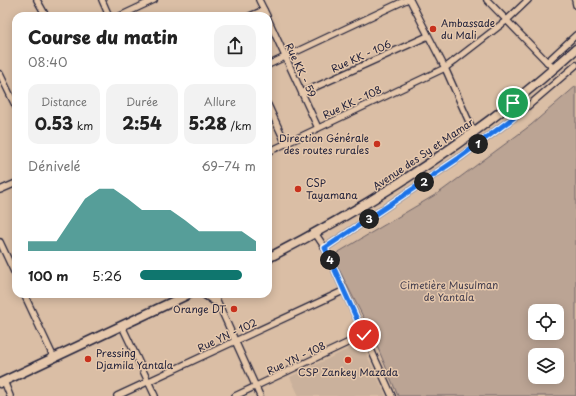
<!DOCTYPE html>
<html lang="fr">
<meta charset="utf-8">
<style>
:root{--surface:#fff;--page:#f2f2f2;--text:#222;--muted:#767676;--accent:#0f766e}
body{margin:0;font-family:"Playpen Sans",sans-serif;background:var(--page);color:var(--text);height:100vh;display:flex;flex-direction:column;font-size:15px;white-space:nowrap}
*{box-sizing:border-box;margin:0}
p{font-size:13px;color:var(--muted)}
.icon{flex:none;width:22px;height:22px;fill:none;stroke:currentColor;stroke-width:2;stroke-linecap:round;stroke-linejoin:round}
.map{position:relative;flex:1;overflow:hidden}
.side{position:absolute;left:12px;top:12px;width:260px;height:286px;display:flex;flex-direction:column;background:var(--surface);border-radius:12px;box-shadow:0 2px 10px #0003}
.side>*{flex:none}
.fabs{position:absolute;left:528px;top:304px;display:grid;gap:8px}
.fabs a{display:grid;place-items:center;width:36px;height:36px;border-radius:8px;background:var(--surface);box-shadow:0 2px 10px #0003;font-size:20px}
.pin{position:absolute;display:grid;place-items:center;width:34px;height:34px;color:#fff;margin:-17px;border:2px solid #fff;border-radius:50%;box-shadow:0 1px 4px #0007}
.km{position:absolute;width:20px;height:20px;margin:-10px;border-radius:50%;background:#222;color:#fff;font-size:11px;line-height:20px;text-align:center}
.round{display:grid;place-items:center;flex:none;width:42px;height:42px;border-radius:12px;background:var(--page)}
.overview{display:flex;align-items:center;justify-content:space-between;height:68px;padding:0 16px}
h1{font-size:18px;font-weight:800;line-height:30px}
.figures{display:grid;grid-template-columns:repeat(3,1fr);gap:6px;height:68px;padding:4px 16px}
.figures div{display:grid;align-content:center;border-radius:10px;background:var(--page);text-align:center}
.figures b{font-size:17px;font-weight:800}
.figures small{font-size:11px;font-weight:400}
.figures p{font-size:11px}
.chart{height:112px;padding:8px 16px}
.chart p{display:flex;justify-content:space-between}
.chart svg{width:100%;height:72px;margin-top:4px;fill:var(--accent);opacity:.7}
ul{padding:0 16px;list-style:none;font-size:13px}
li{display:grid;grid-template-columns:64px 48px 1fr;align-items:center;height:30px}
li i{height:10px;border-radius:5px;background:var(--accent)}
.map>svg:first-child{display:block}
.built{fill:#cab19c}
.green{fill:#bba494;stroke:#6e6368;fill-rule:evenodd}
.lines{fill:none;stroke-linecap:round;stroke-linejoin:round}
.minor-casing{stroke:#22223b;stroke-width:8}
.highway-casing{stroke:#22223b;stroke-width:11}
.minor{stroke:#e6c8ac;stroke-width:5.5}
.highway{stroke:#e6c8ac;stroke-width:8}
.route-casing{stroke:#fff;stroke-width:8}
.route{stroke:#1a73e8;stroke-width:5}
.poi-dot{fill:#c8321e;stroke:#e6c8ac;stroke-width:1.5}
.labels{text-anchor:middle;stroke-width:3;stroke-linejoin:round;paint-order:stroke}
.poi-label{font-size:10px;fill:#22223b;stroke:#e6c8ac;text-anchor:start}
.street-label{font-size:10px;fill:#22223b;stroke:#e6c8ac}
.park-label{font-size:10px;fill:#413c4d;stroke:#e6c8ac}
</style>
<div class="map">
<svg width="576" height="396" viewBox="0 0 576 396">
<rect width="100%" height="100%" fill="#dabea5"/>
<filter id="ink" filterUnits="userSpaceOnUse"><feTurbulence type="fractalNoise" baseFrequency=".025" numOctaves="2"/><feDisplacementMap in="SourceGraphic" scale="8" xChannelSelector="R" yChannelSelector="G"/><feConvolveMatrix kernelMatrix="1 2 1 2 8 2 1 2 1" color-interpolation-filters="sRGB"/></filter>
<g filter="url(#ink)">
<!-- built -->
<path class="built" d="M361,343L386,396H299L290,377Z"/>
<!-- green -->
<path class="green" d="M576,86V396H398L372,334L332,256L440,192L531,125ZM535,311H557V333H535ZM535,355H557V377H535Z"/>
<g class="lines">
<defs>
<g id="minor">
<path d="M37,0L46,16"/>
<path d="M102,0L109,16"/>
<path d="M259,0L267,16"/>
<path d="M410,0L445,68L474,133"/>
<path d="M487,0L554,69"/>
<path d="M575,0L576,5"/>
<path d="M120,16L154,0"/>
<path d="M250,16L264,10"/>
<path d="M268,19L318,128"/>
<path d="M547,62L576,35"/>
<path d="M268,65L406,0"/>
<path d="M0,74L16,107"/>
<path d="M302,93L428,36"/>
<path d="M513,103L520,113"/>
<path d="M268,105L286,144"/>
<path d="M268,152L445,68L507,20L528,0"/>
<path d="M0,190L16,183"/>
<path d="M315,233L325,248L392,396"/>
<path d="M0,242L16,276"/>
<path d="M325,248L459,158L520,113L576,65"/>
<path d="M24,294L54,358"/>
<path d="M214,294L260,396"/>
<path d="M122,326L155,396"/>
<path d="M4,381L10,396"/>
<path d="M117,396L343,291"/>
<path d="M235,396L364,335"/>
</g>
<g id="highway">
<path d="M268,258C379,201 483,133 576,49"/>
<path d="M205,294L214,300"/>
<path d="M0,383L189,294"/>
</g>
</defs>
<!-- minor casing -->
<use href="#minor" class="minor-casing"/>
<!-- highway casing -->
<use href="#highway" class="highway-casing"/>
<!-- minor -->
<use href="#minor" class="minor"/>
<!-- highway -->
<use href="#highway" class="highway"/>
</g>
</g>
<g class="lines" filter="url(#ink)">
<defs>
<path id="route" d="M364,335L325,248L459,158L520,113L513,103"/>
</defs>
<!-- route casing -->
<use href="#route" class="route-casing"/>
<!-- route -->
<use href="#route" class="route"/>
</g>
<!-- markers -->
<g class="poi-dot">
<circle cx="433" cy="29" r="4"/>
<circle cx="377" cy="144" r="4"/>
<circle cx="298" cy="189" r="4"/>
<circle cx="234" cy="309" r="4"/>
<circle cx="88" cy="359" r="4"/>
<circle cx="348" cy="360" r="4"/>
</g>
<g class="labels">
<!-- poi labels -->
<g class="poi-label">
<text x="441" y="27">Ambassade<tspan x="441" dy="12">du Mali</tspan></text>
<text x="369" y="142" text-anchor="end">Direction Générale<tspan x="369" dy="12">des routes rurales</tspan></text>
<text x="306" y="187">CSP<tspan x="306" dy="12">Tayamana</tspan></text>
<text x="226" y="313" text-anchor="end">Orange DT</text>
<text x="96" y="357">Pressing<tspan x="96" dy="12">Djamila Yantala</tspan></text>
<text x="348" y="376" text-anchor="middle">CSP Zankey Mazada</text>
</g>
<!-- street labels -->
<g class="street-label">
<text transform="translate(361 56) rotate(-24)" y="4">Rue KK - 106</text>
<text transform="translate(301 70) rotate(65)" y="4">Rue KK - 59</text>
<text transform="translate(352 102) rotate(-25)" y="4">Rue KK - 108</text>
<text transform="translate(423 154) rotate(-34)" y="4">Avenue des Sy et Mamar</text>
<text transform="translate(227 335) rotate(-25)" y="4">Rue YN - 102</text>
<text transform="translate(296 358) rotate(-25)" y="4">Rue YN - 108</text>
</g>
<!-- park labels -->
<g class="park-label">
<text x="449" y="289">Cimetière Musulman<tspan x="449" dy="12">de Yantala</tspan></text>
</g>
</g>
</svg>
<div class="fabs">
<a><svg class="icon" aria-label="locate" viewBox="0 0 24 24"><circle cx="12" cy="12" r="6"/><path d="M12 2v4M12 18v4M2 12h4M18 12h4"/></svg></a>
<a><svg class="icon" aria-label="layers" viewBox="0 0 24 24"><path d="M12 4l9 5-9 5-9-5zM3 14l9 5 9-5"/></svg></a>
</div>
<div class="pin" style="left:513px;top:103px;background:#1e9e55"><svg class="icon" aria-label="arrive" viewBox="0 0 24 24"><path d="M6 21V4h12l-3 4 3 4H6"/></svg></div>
<div class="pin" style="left:364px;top:335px;background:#d93025"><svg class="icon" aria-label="check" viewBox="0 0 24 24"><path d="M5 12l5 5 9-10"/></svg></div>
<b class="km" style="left:478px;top:144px">1</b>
<b class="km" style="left:424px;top:182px">2</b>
<b class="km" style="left:369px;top:219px">3</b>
<b class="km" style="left:330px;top:260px">4</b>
<section class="side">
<div class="overview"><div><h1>Course du matin</h1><p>08:40</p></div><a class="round"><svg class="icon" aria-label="share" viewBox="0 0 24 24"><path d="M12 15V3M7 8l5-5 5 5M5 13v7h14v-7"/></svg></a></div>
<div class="figures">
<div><p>Distance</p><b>0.53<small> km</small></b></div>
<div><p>Durée</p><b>2:54</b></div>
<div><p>Allure</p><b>5:28<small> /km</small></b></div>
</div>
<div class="chart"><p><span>Dénivelé</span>69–74 m</p>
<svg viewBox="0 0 160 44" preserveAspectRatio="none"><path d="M0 44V38L10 38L20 38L30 25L40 12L50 6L60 6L70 12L80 19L90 19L100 19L110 25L120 32L130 32L140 32L150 32L160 38V44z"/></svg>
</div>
<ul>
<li><b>100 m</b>5:26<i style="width:88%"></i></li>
</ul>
</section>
</div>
